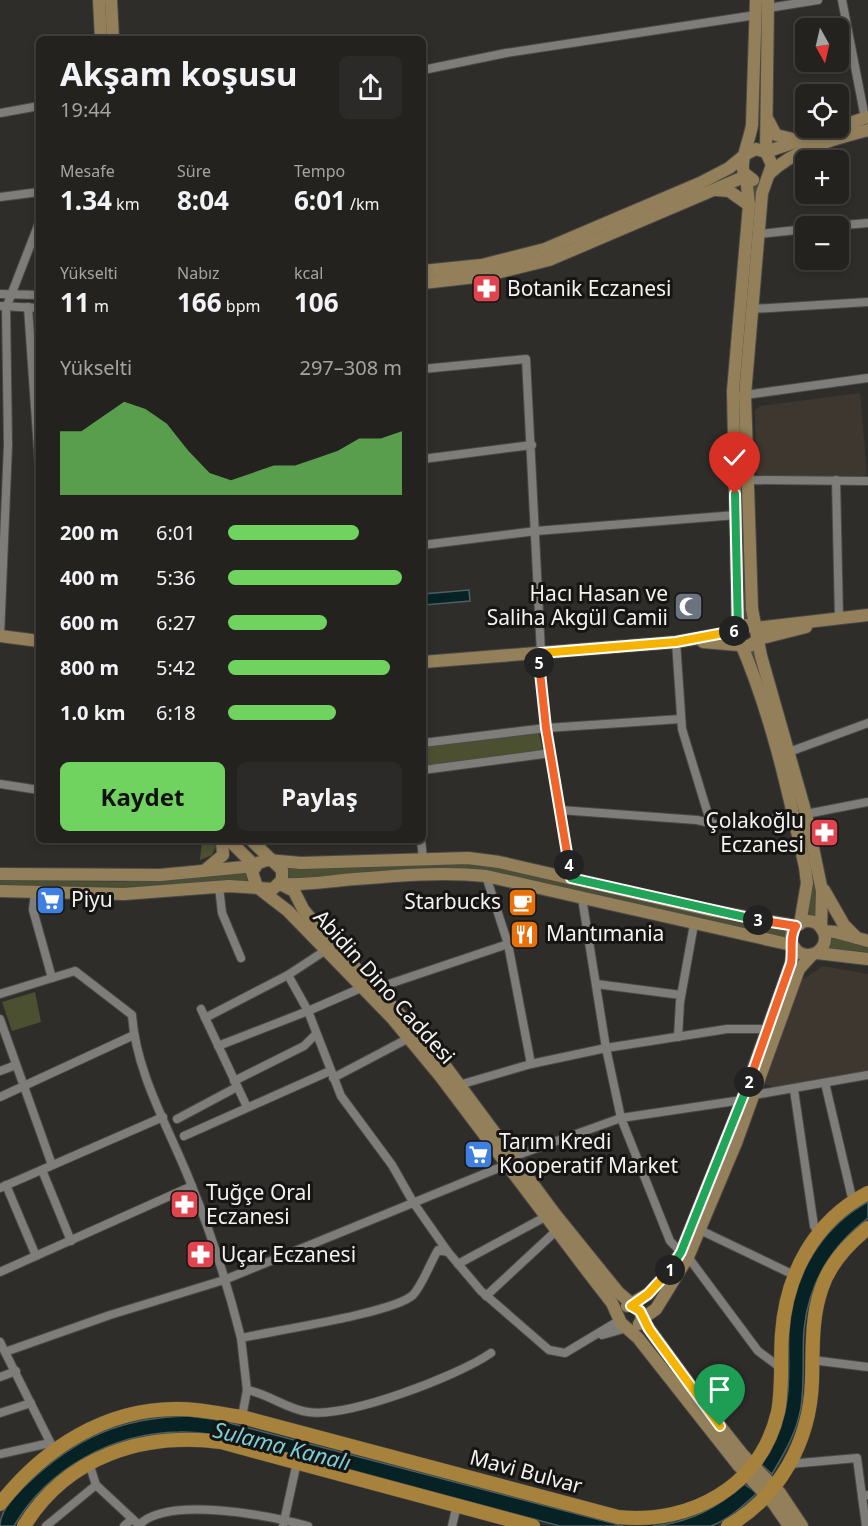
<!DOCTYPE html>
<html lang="tr">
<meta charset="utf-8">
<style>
:root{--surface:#23221f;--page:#2b2a28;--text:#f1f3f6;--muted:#a3a4a4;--line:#403f3d;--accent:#70d35f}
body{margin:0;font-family:"Noto Sans",sans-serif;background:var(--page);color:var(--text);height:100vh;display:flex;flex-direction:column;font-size:22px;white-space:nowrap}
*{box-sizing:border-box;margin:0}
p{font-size:20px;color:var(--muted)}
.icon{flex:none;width:33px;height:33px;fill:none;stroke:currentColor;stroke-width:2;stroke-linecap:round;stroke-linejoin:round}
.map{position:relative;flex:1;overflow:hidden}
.drawer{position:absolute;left:36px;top:36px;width:390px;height:807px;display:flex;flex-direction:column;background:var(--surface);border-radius:9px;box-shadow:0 3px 9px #0003,0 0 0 2px var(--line)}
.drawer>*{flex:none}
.needle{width:39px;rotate:172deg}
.buttons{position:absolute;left:795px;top:18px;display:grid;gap:12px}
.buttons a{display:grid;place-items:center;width:54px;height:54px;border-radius:9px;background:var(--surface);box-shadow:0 3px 9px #0003,0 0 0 2px var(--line);font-size:30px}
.pin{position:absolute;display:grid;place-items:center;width:51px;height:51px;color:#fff;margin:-62px -26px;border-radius:50% 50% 50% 0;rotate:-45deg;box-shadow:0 0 6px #0007}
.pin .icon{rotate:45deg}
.km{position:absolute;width:30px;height:30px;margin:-15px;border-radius:50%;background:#222;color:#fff;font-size:16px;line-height:30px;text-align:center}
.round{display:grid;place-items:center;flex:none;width:63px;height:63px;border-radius:9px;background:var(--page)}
.headline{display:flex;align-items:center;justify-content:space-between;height:102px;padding:0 24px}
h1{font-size:33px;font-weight:700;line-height:45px}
.figures{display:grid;grid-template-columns:repeat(3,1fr);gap:9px;height:102px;padding:6px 24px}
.figures div{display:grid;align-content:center}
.figures b{font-size:26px;font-weight:700}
.figures small{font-size:16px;font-weight:400}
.figures p{font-size:16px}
.chart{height:168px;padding:12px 24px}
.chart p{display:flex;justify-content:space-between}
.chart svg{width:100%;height:108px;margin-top:6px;fill:var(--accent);opacity:.7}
.action{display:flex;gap:12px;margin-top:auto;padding:12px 24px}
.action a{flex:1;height:69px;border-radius:9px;background:var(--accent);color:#111;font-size:24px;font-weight:700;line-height:69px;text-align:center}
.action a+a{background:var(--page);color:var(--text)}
ul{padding:0 24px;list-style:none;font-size:20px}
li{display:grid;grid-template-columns:96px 72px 1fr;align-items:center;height:45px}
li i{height:15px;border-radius:8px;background:var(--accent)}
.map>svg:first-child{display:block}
.built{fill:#3d372f}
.green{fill:#4b5130}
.water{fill:#062224;stroke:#4d6061;stroke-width:1.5}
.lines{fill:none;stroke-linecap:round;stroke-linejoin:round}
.street-casing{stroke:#4c4a47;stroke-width:10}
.secondary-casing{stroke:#4c4a47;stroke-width:14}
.primary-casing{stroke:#4c4a47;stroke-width:15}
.street{stroke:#7f7d79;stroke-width:8}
.secondary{stroke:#93805b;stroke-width:12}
.primary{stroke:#a7823d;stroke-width:14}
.split-1-casing{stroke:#fff;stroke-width:12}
.split-2-casing{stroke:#fff;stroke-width:12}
.split-3-casing{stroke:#fff;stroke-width:12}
.split-4-casing{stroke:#fff;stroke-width:12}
.split-5-casing{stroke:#fff;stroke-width:12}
.split-6-casing{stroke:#fff;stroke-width:12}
.split-7-casing{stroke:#fff;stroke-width:12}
.split-1{stroke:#f5b400;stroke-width:8}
.split-2{stroke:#22a559;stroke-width:8}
.split-3{stroke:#f0652b;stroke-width:8}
.split-4{stroke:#22a559;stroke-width:8}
.split-5{stroke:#f0652b;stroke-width:8}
.split-6{stroke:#f5b400;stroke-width:8}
.split-7{stroke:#22a559;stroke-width:8}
.labels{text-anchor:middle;stroke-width:6;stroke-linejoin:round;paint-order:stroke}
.poi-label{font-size:21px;fill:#f3f2f0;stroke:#161514;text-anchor:start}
.street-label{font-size:21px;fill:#f3f2f0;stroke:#161514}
.water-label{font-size:22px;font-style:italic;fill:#79d0d8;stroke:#161514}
</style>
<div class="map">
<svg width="868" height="1526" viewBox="0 0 868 1526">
<rect width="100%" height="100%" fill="#2f2d29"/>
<!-- built -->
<g class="built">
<path d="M860,393L867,473L865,476H760L756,472L755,410L760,406Z"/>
<path d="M823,966L868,974V1071L776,1088L765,1084L802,980Z"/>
</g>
<!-- green -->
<g class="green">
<path d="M752,185L760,186L741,464L745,602L749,620L743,621L738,396Z"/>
<path d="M755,648C779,737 813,829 818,921L806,919L811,894L810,875L749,650Z"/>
<path d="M539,733L543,750L423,766V747Z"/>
<path d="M202,840H214L216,846L212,855L200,860Z"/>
<path d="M463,863L500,867L752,925L790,929L789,941L499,873C432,864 358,870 291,881L287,869Z"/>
<path d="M246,873L248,882L228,880L125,887L0,886V880L125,882Z"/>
<path d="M828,935L868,946V954L825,948Z"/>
<path d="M35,992L41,1022L12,1031L2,1002Z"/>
</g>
<!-- water -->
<g class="water">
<path d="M469,590L470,601L424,605L423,594Z"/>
<path d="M868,1202V1218C831,1246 809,1283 804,1329C802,1355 805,1381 801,1407C797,1432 785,1452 772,1474L761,1464C772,1445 782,1427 786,1406C792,1376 786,1344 790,1314C797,1268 827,1224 868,1202Z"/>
<path d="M190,1416L218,1420L623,1526H560L243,1442C222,1437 201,1431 179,1432C113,1433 48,1468 14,1526H0C0,1510 16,1494 27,1484C76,1437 122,1417 190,1416Z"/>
<path d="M744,1484L757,1493C743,1506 729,1519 711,1526H653C689,1523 718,1508 744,1484Z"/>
</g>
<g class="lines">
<defs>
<g id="street">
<path d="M842,0L865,118"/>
<path d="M768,8L818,0"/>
<path d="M423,70L506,53L756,15"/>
<path d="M0,113L39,106"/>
<path d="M0,197L39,192"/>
<path d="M833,226L868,223"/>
<path d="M759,234L806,229"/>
<path d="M0,294L39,295"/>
<path d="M0,306L39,308"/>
<path d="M28,307L39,464"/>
<path d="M752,309L868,302"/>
<path d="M423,369L526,359L541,653L539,664L546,728L571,878"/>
<path d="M745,395L868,378"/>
<path d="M423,459L532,445"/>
<path d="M747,480L868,481"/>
<path d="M836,480L839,618"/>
<path d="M423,545L536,531L736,515"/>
<path d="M0,636L8,445L6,308L39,223"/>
<path d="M676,642L682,729L711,824"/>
<path d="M423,743L546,728L681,719"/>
<path d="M789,752L868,723"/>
<path d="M423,770L551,753"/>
<path d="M0,784L39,790"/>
<path d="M560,810L697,820L719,825L794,817"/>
<path d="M806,814L868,802"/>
<path d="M421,840L423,859"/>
<path d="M486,876L508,944L531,1064"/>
<path d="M219,887L222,913L241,958"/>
<path d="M35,892L33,910L52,978L75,971L132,1015C136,1074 170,1130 191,1184C211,1233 228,1286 241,1338"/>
<path d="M582,898L606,1048L727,1029H769"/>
<path d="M596,984L681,995"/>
<path d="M361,988L308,1011L341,1096L392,1165L413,1202L448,1252"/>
<path d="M377,988L508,944"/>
<path d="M0,994L52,978"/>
<path d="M201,1009L247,1107"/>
<path d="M205,1018L288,975L326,950"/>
<path d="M0,1019L52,1165"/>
<path d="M678,1037L680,1002L694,924"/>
<path d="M218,1046L308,1011L288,975"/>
<path d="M0,1071L16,1065"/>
<path d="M333,1078L409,1038"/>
<path d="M234,1081L304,1046L316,1034"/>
<path d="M825,1083L853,1202"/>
<path d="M459,1085L531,1064L606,1048L621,1118L512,1157"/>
<path d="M794,1090L814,1226L819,1234"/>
<path d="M754,1095L868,1075"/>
<path d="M0,1097L134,1035"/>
<path d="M177,1119L237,1087"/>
<path d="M184,1136L330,1071"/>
<path d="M42,1170L71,1241"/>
<path d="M6,1185L36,1256"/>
<path d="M0,1188L163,1117"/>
<path d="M700,1230L794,1275"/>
<path d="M681,1252L670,1241L621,1118L742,1100"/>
<path d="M688,1257L758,1351L781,1368"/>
<path d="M458,1264L545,1217"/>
<path d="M0,1272L192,1186"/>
<path d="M486,1296L556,1231"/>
<path d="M602,1335L627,1328"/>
<path d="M0,1342L54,1450"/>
<path d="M5,1352L110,1315L224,1280L506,1165"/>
<path d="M812,1360L868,1367"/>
<path d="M0,1377L16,1371"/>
<path d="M247,1390C269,1394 286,1409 308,1412C348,1418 458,1376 491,1353"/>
<path d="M0,1413L31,1403"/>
<path d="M242,1417L247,1390L241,1338C272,1331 394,1313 413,1295C423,1284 430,1263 438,1250L448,1252L481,1291L549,1350L565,1353L620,1320"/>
<path d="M0,1454L50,1443"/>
<path d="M89,1463L96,1485L140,1526"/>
<path d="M789,1464L857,1458L862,1496"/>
<path d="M139,1525C168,1495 270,1516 308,1526"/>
<path d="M46,1526L96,1485"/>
<path d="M124,1526L132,1519"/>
<path d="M283,1526L297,1462"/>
<path d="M452,1526L457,1505"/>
<path d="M866,1526L862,1496L868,1495"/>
</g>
<g id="secondary">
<path d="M99,0L101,39"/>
<path d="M111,0L113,39"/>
<path d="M768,120L776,135L797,140"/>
<path d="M838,127L868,117"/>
<path d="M766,152L768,0"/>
<path d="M766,152L836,128"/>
<path d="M769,174C794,149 835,139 868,130"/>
<path d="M746,176L749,205L733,391L738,637C770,709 788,790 805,867L807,883L800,924"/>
<path d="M753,180L744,173C739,162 750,139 752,125L756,0"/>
<path d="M717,190L729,191L749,205"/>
<path d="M423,271L482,265L545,249L700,183L729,168L746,154L756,149L766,152L772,165L762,193L745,395L752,609L761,656L806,814L822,891L821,928"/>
<path d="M423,283L484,276L549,260L746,176"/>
<path d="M0,636L39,641"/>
<path d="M703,642L750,646L758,639L806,627"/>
<path d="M423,662L676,642L739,631L746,625L756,628L868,615"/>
<path d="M229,840L255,866"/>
<path d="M204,871L223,855L222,840"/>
<path d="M0,874L160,875L255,866"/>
<path d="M280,884L294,891L303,909L327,938L432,1048L555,1214L618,1292L640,1311L642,1319L720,1426L743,1455L780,1493L802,1526"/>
<path d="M285,884C305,885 324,882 344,880C391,876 440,871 486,876L792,945"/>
<path d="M824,890L844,925L857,938"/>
<path d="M0,891L124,894L229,886L273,889L282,880V870L251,840"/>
<circle cx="808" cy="938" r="17"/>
<path d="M823,931L835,932L868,941"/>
<path d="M817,953L868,959"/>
<path d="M627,1306L648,1294L664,1278L681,1252L742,1100L791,963L794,947"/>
<path d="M639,1324L642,1319L656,1309L688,1257L736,1143L799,969L812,955"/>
<path d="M789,1526L774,1504L738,1465L638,1338L621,1323L612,1303L588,1272L440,1076L392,1018L288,911L257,887L252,872L258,863L267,860L301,863L468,858L499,862L708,910L796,926"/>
</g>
<g id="primary">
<path d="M0,1504C44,1448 106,1408 179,1409C200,1409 221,1414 242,1417L618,1517C691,1525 761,1486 778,1412C783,1386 780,1360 782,1334C786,1275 814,1221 868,1193"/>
<path d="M24,1526C67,1456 143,1432 221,1442L533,1526"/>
<path d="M728,1526C780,1496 810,1441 812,1381C813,1350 811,1320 821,1290C829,1264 848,1244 868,1228"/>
</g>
</defs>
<!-- street casing -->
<use href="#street" class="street-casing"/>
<!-- secondary casing -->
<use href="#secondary" class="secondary-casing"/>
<!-- primary casing -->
<use href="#primary" class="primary-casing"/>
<!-- street -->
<use href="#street" class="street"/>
<!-- secondary -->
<use href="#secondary" class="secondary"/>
<!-- primary -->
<use href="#primary" class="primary"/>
</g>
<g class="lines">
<defs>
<path id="split-1" d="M670,1270L648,1294L631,1306L640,1311L649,1329L720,1426"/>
<path id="split-2" d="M670,1270L681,1252L749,1082"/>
<path id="split-3" d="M749,1082L791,963C793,950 789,937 796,926L758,920"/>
<path id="split-4" d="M569,865L571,878L758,920"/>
<path id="split-5" d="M539,663L546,728L569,865"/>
<path id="split-6" d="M539,663L541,653L676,642L734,631"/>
<path id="split-7" d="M734,631H738L735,494"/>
</defs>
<!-- split-1 casing -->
<use href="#split-1" class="split-1-casing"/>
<!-- split-2 casing -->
<use href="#split-2" class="split-2-casing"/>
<!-- split-3 casing -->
<use href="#split-3" class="split-3-casing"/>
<!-- split-4 casing -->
<use href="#split-4" class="split-4-casing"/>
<!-- split-5 casing -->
<use href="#split-5" class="split-5-casing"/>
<!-- split-6 casing -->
<use href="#split-6" class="split-6-casing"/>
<!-- split-7 casing -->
<use href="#split-7" class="split-7-casing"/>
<!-- split-1 -->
<use href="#split-1" class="split-1"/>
<!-- split-2 -->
<use href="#split-2" class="split-2"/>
<!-- split-3 -->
<use href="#split-3" class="split-3"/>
<!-- split-4 -->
<use href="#split-4" class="split-4"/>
<!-- split-5 -->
<use href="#split-5" class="split-5"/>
<!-- split-6 -->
<use href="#split-6" class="split-6"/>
<!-- split-7 -->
<use href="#split-7" class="split-7"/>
</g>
<!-- icons -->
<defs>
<symbol id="pharmacy-square" viewBox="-11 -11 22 22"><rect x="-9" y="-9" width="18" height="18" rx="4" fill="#e0444e" stroke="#161514"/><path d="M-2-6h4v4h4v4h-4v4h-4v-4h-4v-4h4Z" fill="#fff"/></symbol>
<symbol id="mosque-square" viewBox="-11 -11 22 22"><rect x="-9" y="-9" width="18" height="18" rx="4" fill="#6b7280" stroke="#161514"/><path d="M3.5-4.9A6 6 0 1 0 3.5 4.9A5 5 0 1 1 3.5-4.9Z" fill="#fff"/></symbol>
<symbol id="supermarket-square" viewBox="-11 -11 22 22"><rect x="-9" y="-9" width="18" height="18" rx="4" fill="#3f7fe0" stroke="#161514"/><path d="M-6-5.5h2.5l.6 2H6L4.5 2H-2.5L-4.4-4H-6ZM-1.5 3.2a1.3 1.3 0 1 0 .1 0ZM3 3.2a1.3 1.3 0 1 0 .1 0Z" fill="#fff"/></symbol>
<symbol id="cafe-square" viewBox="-11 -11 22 22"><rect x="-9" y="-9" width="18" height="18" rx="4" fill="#e8710a" stroke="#161514"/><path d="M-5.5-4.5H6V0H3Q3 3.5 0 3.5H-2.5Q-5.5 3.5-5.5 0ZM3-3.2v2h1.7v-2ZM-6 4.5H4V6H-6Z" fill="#fff"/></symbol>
<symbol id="restaurant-square" viewBox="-11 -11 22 22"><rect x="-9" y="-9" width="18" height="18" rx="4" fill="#e8710a" stroke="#161514"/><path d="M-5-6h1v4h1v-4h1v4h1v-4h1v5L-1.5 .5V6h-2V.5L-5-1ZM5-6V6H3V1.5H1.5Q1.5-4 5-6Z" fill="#fff"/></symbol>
</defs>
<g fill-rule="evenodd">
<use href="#pharmacy-square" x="470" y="272" width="33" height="33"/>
<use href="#mosque-square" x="672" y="590" width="33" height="33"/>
<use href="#pharmacy-square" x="808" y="816" width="33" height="33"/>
<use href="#supermarket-square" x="34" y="884" width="33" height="33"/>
<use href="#cafe-square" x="506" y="886" width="33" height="33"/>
<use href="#restaurant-square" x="508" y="918" width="33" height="33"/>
<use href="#supermarket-square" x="462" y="1138" width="33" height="33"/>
<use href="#pharmacy-square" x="168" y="1188" width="33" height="33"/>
<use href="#pharmacy-square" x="184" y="1238" width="33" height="33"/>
</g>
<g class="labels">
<!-- poi labels -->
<g class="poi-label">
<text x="507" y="296">Botanik Eczanesi</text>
<text x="668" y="601" text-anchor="end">Hacı Hasan ve<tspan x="668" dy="24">Saliha Akgül Camii</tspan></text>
<text x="804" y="828" text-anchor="end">Çolakoğlu<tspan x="804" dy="24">Eczanesi</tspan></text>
<text x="71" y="907">Piyu</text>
<text x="501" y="909" text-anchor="end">Starbucks</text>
<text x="546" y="941">Mantımania</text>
<text x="499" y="1149">Tarım Kredi<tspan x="499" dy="24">Kooperatif Market</tspan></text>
<text x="206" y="1200">Tuğçe Oral<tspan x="206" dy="24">Eczanesi</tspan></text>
<text x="221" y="1262">Uçar Eczanesi</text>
</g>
<!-- street labels -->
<g class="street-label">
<text transform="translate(384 987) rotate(48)" y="7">Abidin Dino Caddesi</text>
<text transform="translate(526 1472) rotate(15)" y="7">Mavi Bulvar</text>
</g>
<!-- water labels -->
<g class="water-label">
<text transform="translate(282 1446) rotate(14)" y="8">Sulama Kanalı</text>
</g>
</g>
</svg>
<div class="buttons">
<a><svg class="needle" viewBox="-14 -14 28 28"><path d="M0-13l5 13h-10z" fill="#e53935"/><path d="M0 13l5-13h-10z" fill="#a3a4a4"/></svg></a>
<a><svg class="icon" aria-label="locate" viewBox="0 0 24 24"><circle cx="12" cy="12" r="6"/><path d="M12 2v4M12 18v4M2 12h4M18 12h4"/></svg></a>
<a>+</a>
<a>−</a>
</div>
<div class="pin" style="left:720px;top:1426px;background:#1e9e55"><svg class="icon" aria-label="arrive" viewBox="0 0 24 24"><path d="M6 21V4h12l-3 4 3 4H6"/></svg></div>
<div class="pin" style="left:735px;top:494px;background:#d93025"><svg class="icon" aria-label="check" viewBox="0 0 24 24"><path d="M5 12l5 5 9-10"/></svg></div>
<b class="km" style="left:670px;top:1270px">1</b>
<b class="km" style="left:749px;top:1082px">2</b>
<b class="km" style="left:758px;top:920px">3</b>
<b class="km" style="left:569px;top:865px">4</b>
<b class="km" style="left:539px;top:663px">5</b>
<b class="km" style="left:734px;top:631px">6</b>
<section class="drawer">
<div class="headline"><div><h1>Akşam koşusu</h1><p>19:44</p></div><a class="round"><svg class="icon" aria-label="share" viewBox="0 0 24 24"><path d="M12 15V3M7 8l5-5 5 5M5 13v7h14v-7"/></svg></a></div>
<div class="figures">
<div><p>Mesafe</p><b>1.34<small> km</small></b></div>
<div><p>Süre</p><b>8:04</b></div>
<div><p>Tempo</p><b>6:01<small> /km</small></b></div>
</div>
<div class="figures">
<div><p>Yükselti</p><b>11<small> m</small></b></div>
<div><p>Nabız</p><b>166<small> bpm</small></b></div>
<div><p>kcal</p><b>106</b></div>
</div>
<div class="chart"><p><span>Yükselti</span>297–308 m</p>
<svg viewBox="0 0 160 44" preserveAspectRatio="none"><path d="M0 44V18L10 18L20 12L30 6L40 9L50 15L60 26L70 35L80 38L90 35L100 32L110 32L120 29L130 26L140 21L150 21L160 18V44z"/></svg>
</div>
<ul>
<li><b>200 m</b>6:01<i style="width:75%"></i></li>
<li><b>400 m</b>5:36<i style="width:100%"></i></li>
<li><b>600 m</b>6:27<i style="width:57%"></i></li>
<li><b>800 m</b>5:42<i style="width:93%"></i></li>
<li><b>1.0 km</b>6:18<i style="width:62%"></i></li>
</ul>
<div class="action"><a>Kaydet</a><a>Paylaş</a></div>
</section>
</div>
